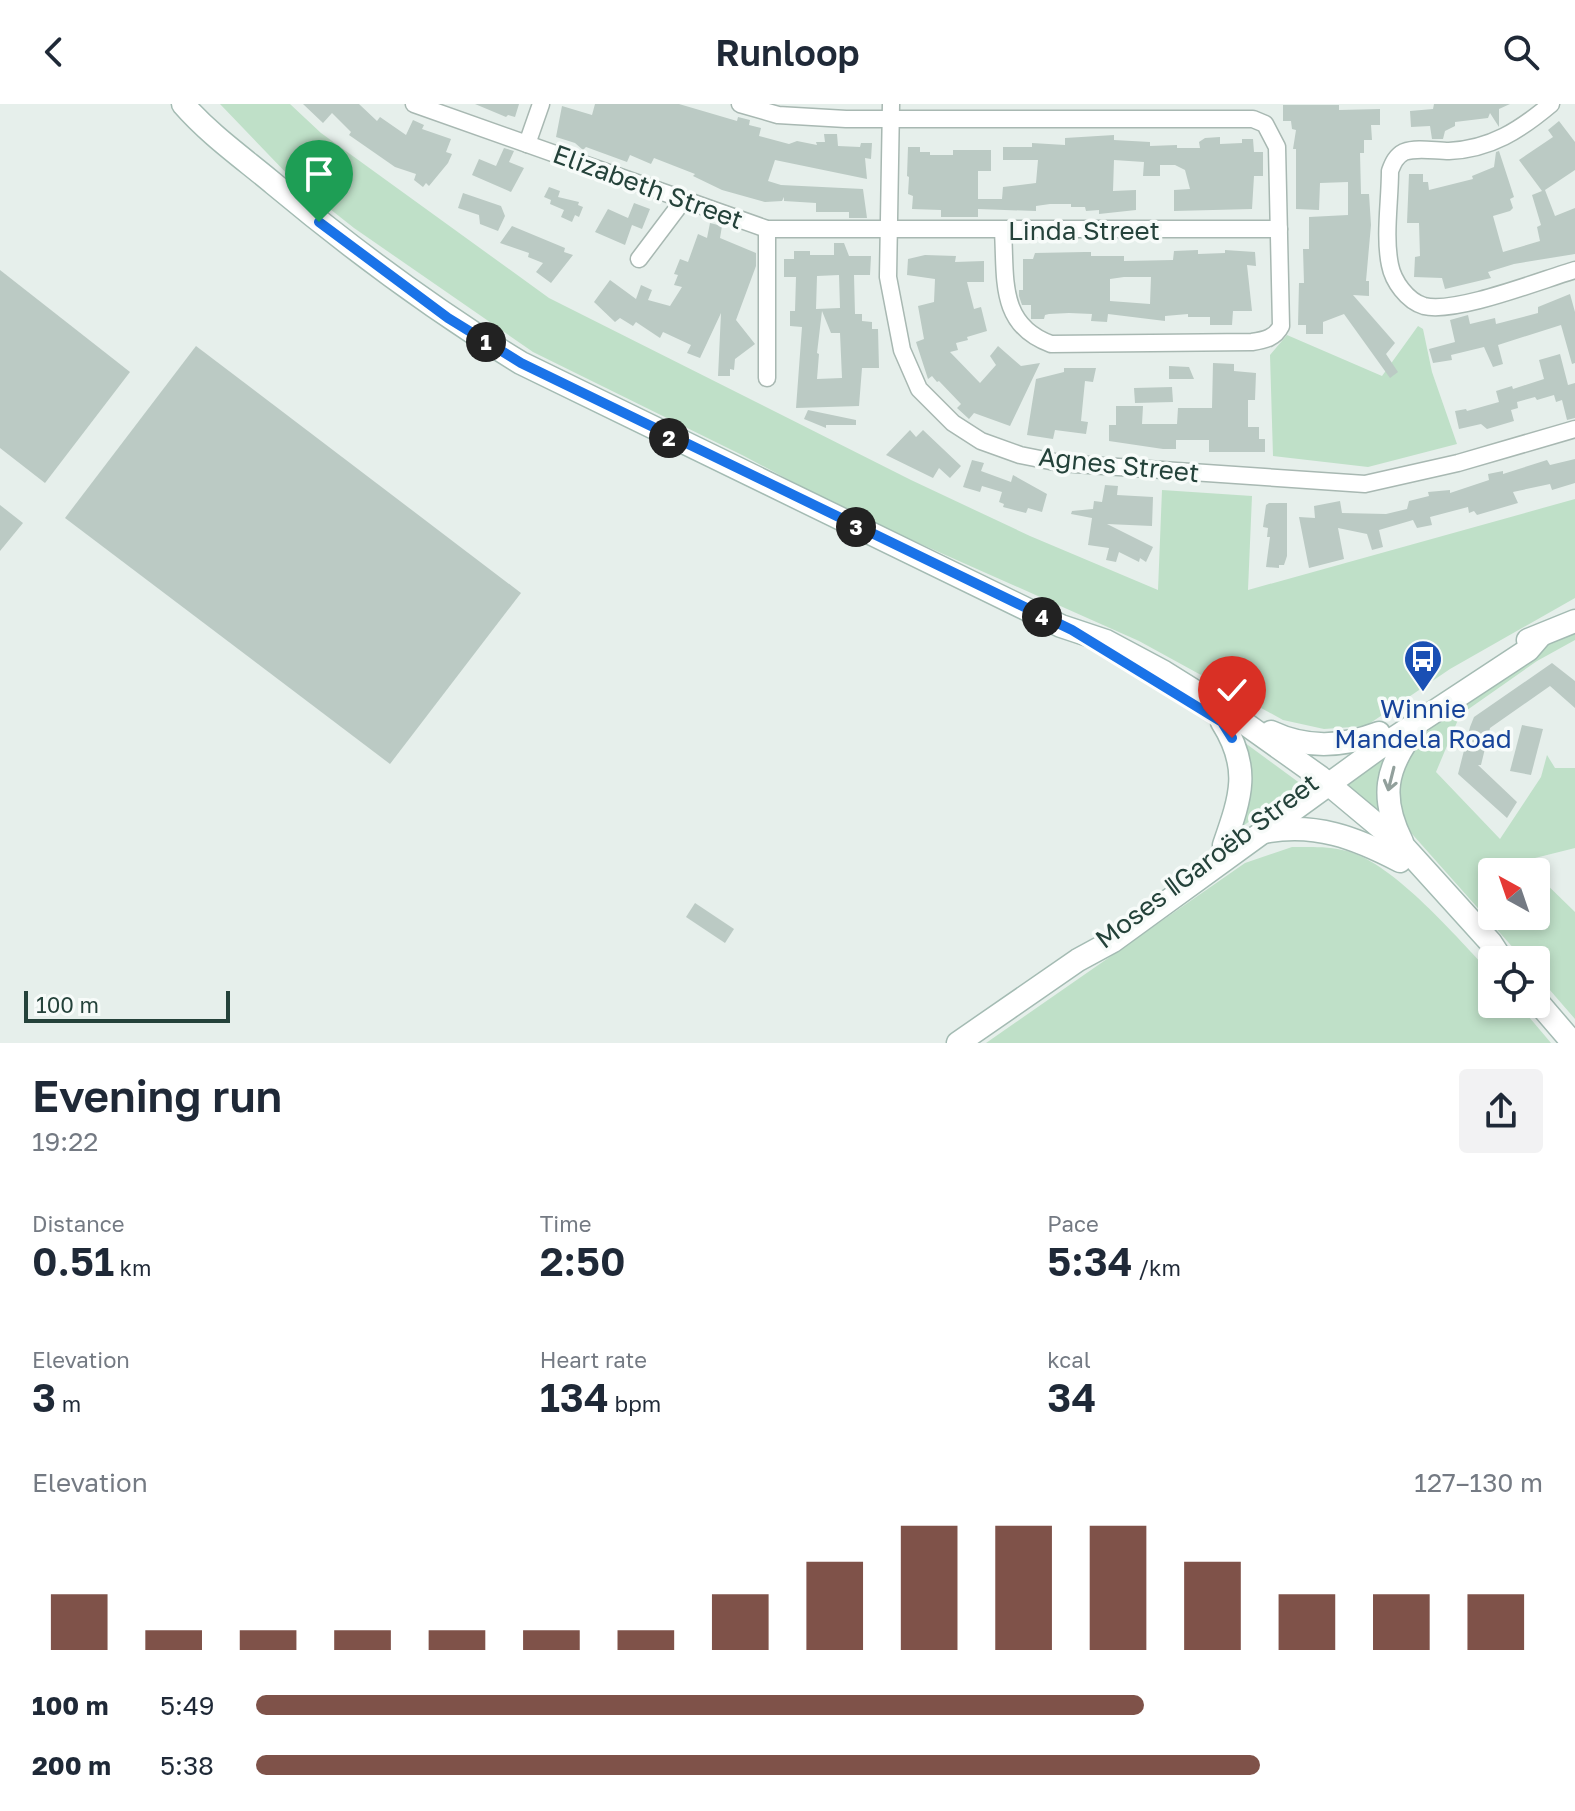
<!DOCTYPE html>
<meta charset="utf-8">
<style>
:root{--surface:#fff;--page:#f2f2f3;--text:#1f2937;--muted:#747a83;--accent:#7f5249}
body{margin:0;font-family:"Golos Text",sans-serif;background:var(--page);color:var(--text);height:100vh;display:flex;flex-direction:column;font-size:30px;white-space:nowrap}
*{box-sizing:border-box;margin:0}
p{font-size:26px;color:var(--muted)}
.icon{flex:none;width:44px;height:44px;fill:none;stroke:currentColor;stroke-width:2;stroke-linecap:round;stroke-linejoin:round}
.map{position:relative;height:939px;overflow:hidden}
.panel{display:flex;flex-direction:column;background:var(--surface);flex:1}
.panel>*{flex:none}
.needle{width:52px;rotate:320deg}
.controls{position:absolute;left:1478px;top:754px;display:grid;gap:16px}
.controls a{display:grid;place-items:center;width:72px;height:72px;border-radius:8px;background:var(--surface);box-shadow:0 4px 12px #0003;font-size:40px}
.scale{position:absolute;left:24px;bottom:20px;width:206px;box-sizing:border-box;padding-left:8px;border:4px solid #24423a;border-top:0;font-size:22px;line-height:28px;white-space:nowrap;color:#24423a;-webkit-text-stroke:6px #f7fbf9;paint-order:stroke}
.pin{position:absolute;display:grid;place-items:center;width:68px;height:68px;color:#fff;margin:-82px -34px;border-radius:50% 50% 50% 0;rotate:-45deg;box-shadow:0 0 8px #0007}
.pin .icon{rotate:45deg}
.km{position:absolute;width:40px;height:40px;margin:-20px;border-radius:50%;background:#222;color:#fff;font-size:22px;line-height:40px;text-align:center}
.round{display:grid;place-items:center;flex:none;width:84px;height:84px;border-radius:8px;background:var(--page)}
.headline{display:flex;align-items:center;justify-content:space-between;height:136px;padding:0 32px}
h1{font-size:44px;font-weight:600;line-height:60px}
.stats{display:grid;grid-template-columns:repeat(3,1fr);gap:12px;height:136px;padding:8px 32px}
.stats div{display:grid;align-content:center}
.stats b{font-size:40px;font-weight:600}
.stats small{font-size:22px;font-weight:400}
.stats p{font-size:22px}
.chart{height:224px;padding:16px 32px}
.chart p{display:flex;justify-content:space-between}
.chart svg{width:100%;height:144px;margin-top:8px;stroke:var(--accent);stroke-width:6}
ul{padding:0 32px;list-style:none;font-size:26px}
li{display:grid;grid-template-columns:128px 96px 1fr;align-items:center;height:60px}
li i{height:20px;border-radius:10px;background:var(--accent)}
header{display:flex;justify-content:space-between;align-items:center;height:104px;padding:0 32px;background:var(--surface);font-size:36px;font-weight:600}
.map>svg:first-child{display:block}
.green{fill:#bfe0c8}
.building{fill:#bbcac4;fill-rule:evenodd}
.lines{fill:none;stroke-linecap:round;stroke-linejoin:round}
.street-casing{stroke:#a8b8b2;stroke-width:19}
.secondary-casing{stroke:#a4bbb3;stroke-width:25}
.street{stroke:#fff;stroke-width:16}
.secondary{stroke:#fff;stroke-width:22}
.oneway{stroke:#92a09c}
.route-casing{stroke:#fff;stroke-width:16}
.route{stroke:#1a73e8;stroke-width:10}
.labels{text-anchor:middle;stroke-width:7;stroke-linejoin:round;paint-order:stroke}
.street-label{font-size:26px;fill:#24423a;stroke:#f7fbf9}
.transit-label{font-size:26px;fill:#164399;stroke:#f7fbf9}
</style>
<header><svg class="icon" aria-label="back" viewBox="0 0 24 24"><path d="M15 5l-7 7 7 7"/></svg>Runloop<svg class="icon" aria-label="search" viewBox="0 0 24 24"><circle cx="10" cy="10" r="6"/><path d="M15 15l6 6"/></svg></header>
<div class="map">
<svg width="1575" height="939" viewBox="0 0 1575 939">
<rect width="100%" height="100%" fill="#e6efeb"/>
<!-- green -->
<g class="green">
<path d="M220,0H290L321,29L549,194L911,376L1030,432L1158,486L1162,386L1252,392L1248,486L1575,395V494L1450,565L1366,622L1324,625L1283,616L1139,537L851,409L744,352L533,248L354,124L292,75Z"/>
<path d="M1418,222L1423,225L1432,268L1457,340L1368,363L1273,352L1270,251L1287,231L1382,272Z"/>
<path d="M1575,524V536L1537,557L1460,611L1436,668L1500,735L1541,673L1547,651L1555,664H1575V744L1523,757L1534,768H1492V812H1536V770L1575,808V915L1536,870V856H1524L1405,722C1375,654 1445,611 1491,577C1519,558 1544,539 1575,524Z"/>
<path d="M1237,633L1301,680L1236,727Z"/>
<path d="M1394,640L1387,723L1338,681Z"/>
<path d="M1292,743C1311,743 1329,742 1347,747C1395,760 1457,834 1492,870V900H1518L1551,939H986L1245,759Z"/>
</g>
<!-- building -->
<g class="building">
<path d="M303,0H359L377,17L380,13L406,31L413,16L424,21L422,25L451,35L446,48L452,50L448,59L429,82L426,79L423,83L414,76L416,70L395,63L349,31L351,28L332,9L323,19Z"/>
<path d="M475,0H519L515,13L508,11L506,13Z"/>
<path d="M595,0H679L737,17L738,13L750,16L749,21L761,24L759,32L789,40L797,37L817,41L816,38H825L824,30H837L838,42L860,43L861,39H872L871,55L865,54L867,75L775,56L768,77L781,81L863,85L867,114H849V108H816V99L784,97V93L782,97L765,98L722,86L693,72L695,70L654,54L651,60L630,51L627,58L586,43L583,46L575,39L556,33L562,2L592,11Z"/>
<path d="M1434,0H1510L1499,5V23L1490,9L1488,14L1455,18V22L1445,27L1443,35H1432L1430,22L1411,23L1410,7L1433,5Z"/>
<path d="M1283,1H1339V6L1380,5V21H1371L1372,36H1364V49H1360L1361,90H1369L1371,121L1366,177H1369V192L1353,191L1395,239L1386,250L1398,268L1390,274L1344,210L1323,218V230H1306V221H1298L1299,179H1304L1303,145H1309V113L1348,111V78L1320,79L1319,106L1296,105V45H1293L1296,26L1292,25L1291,17H1283Z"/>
<path d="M1559,17L1575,38V66L1545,86L1555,112L1575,104V150L1514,160L1488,168L1491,174L1445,185L1442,174L1414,173L1415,153L1420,152L1419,119H1407L1409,70H1423V78H1428L1429,86L1473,75L1472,72L1494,63L1496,48L1499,47L1514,93L1510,95L1513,104L1510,107L1493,112L1503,148L1540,137L1537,123L1541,121L1532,91L1542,87L1519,56L1553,33L1548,26Z"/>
<path d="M1114,31V36L1150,38V42L1177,41V44H1200L1199,38L1205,34L1220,33V40L1242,39V35H1253L1254,48H1263V72H1254L1252,105L1174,107V86L1190,85L1185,66L1175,61H1160V72H1143L1144,58L1114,56L1113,87L1136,86V106L1099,110V106L1086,107L1085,103H1071V100H1050L1036,102V107L978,105V113H941V106L912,105L913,92L908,90L909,73L907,72L908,43H920V48H930V51H953V46H991V67H978V95H1002L1003,83L1036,79L1038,56H1003V43H1032V39L1065,41V34Z"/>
<path d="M504,44L514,47L509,58L524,64L511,88L472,71L479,55L496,62Z"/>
<path d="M549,83L560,87L558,93L579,98L578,101L583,103L579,113L575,111L572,118L561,113L564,106L550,100L551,96L544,93Z"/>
<path d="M463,89L501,102L505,112L498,127L480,120L479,111L458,104Z"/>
<path d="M634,99L650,105L642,125L632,121L625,141L595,128L608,105L628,114Z"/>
<path d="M710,119L722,122L720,134L756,149V162L736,216L755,240L735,255L734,266L730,265V272H718L721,209L700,254L687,249L691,241L663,228L660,234L636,218L633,222L620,214L615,218L594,198L610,176L636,195L641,181L652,186L648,196L670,202L682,183L674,181L678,171L674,170L680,155L688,158L698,130L707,134Z"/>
<path d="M512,122L565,144L564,148L573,151L551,179L536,168L543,159L528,153L529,149L500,139Z"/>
<path d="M834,139H844L849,152H871L870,171H854L855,210H862V217L872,218V225H878L879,264H862L859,302L796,304L802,223L790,222V207H795L796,173H784V155H794V147H810V151H834ZM839,171L840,204L816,205L817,172ZM822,207L831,229H840L842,274L817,275L819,250L817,249Z"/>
<path d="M1198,146V150L1225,149V146L1255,148L1256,162L1247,161L1252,207H1233L1232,221H1210V213H1188V210L1165,212V217L1108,210L1107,218L1091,217L1092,210L1069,209L1049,210L1045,211L1044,215H1031V201H1022L1019,192V186H1023V155H1033L1035,149L1085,148H1091V152H1124V157L1173,156L1174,147ZM1124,173H1151L1150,200L1110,197V175Z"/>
<path d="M925,151L956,152L955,158L984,157V178H967L974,205L981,203L987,227L967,233L968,236L956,239L958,246L950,248L980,279L996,261L990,252L998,242L1021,262L1040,259L1010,322L974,309L969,315L957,304L961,300L939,277L937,278L932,272L928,275L916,238L924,235L918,202L934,198L935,175L907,171L908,155Z"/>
<path d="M0,166L130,268L45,379L0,344Z"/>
<path d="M1570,190L1575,208V259L1572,260L1561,221L1498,241L1503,260L1493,263L1484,243L1451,251L1452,256L1433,259L1429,245L1455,238L1450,216L1468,211L1470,220L1495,214L1496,220L1538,209V203Z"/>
<path d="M196,242L521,489L390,660L65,414Z"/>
<path d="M1560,250L1568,281L1575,279V314L1567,316L1562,296L1556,298L1554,291L1537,296L1535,293L1517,298L1518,304L1511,306L1514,317L1487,325L1481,320L1459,325L1455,307L1466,305L1467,307L1499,298L1496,287L1512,282L1513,285L1544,275L1539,256Z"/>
<path d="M1213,259L1234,260V267L1256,269L1255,296H1248V323H1259V335H1265V348H1209V336H1176V345H1163L1109,337V321H1116V302H1143L1142,320H1177L1178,304H1212Z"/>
<path d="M1169,262L1189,263L1194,275H1169Z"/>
<path d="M1064,264H1096L1093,278L1085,277L1081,317L1088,318L1086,330L1055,326L1053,335L1027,331L1036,275L1064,268Z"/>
<path d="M1172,283L1173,298L1135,299L1134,284Z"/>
<path d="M808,306L856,316V321H826V324L804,315Z"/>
<path d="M910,326L916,333L923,326L961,362L950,374L939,364L933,374L886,351Z"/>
<path d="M1575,355V379L1552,386L1550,380L1513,388L1518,399L1477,411L1474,407L1469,409L1468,403L1430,413L1432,421L1417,424L1413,416L1379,426L1383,443L1372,446L1367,430L1338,424L1344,455L1309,464L1299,413L1315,414L1314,402L1340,397L1342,409L1386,410L1407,405L1409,397L1429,392L1428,388L1450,386V389L1489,376L1488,370L1503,367V370L1547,356L1550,361Z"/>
<path d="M972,356L984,359L981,367L1011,378L1013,371L1047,390L1042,408L1028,404L1026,409L1003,403L1004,400L999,398L1002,388L982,382L980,388L963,383Z"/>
<path d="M1105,381L1118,382L1117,391L1153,393L1152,422L1107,420L1153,443L1146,458L1140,454L1139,458L1119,448L1116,458L1106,456L1109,444L1088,441L1092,414L1071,410L1072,407L1093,405L1094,397L1102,398Z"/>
<path d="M1269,399H1287V452L1284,461H1279V464L1266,463L1270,433H1267L1268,424L1263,423L1266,401Z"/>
<path d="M0,401L23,419L0,447Z"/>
<path d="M1552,559L1575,577V604L1550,582L1490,624L1481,661H1478L1517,698L1507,714L1458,670L1470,623L1474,613Z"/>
<path d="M1522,621L1543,625L1531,671L1510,667Z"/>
<path d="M695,799L734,825L725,839L686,813Z"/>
</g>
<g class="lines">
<defs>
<g id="street">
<path d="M414,0L767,125H1279"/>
<path d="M740,0L778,11L846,15H1253L1265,20L1277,43L1281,222C1275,234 1265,236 1252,238L1051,240C998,221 1006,174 1003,127"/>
<path d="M891,0L888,173L902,246L919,285L953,319L981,337L1020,351L1060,359L1365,380L1458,359L1575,325"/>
<path d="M1551,0C1520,26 1491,45 1449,47C1435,47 1417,43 1404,48C1396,52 1393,59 1390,67C1390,97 1384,132 1390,161C1393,177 1407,197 1424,202C1456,210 1541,176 1575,166"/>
<path d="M527,40L541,0"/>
<path d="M639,155L682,98"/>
<path d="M767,274V125"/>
</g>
<g id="secondary">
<path d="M183,0C210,31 243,54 274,80C353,146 434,206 521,259L1061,522L1106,537L1164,568L1233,611L1320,673L1405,744L1491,839L1502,856"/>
<path d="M1528,536L1575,517"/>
<path d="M1222,618C1251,664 1241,692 1224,741"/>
<path d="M1271,628C1307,645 1342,643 1379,629"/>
<path d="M1264,728C1315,718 1356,734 1400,757"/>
<path d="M1402,738C1380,694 1385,664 1415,626"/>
<path d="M1536,896L1573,939"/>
<path d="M958,939L1078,856L1113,837L1376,646L1528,546L1540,532"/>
</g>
</defs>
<!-- street casing -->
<use href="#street" class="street-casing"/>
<!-- secondary casing -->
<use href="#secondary" class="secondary-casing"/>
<!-- street -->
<use href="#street" class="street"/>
<!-- secondary -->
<use href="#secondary" class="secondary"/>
</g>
<!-- one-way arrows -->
<defs><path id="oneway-shaft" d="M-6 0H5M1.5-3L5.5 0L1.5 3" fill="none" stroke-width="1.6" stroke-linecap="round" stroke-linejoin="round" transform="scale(2)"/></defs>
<use class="oneway" href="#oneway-shaft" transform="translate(1391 675) rotate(104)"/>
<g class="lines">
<defs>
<path id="route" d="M319,118L448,214L521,259L1072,526L1222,618L1232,634"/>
</defs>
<!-- route casing -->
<use href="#route" class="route-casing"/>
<!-- route -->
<use href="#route" class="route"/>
</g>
<!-- icons -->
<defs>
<symbol id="bus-pin" viewBox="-11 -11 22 30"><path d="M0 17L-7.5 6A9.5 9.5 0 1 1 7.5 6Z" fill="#1a4fb4" stroke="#f7fbf9"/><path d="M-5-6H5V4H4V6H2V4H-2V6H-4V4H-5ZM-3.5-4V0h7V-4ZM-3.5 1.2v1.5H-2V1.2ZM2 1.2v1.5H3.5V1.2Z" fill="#fff"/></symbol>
</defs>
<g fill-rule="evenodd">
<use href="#bus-pin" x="1401" y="533" width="44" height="60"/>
</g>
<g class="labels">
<!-- street labels -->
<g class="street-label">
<text transform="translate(648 83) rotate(20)" y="9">Elizabeth Street</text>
<text x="1084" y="136">Linda Street</text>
<text transform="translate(1119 361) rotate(6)" y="9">Agnes Street</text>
<text transform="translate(1207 757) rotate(-37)" y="9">Moses ǁGaroëb Street</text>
</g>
<!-- transit labels -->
<g class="transit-label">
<text x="1423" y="614">Winnie<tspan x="1423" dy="30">Mandela Road</tspan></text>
</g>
</g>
</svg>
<div class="controls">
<a><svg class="needle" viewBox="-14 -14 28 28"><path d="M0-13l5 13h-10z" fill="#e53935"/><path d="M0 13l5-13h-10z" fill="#747a83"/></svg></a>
<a><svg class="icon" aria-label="locate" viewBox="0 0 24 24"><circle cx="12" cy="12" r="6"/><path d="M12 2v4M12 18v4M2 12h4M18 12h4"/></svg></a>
</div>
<div class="scale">100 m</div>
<div class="pin" style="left:319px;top:118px;background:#1e9e55"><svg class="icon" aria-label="arrive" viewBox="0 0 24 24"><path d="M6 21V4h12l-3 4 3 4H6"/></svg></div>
<div class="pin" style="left:1232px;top:634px;background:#d93025"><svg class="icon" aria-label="check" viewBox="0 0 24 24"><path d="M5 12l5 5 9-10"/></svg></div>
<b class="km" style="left:486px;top:238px">1</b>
<b class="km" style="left:669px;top:334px">2</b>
<b class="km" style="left:856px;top:423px">3</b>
<b class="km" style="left:1042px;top:513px">4</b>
</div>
<section class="panel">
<div class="headline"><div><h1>Evening run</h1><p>19:22</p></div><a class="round"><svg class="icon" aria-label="share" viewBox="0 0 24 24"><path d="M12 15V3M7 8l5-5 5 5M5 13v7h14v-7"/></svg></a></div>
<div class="stats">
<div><p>Distance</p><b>0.51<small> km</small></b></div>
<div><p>Time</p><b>2:50</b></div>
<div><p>Pace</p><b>5:34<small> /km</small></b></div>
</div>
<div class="stats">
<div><p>Elevation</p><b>3<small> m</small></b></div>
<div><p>Heart rate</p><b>134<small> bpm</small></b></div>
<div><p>kcal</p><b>34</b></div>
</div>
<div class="chart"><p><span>Elevation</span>127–130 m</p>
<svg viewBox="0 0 160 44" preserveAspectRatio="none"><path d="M5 44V27M15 44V38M25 44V38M35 44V38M45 44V38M55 44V38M65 44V38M75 44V27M85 44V17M95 44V6M105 44V6M115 44V6M125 44V17M135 44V27M145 44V27M155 44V27"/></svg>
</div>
<ul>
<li><b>100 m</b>5:49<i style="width:69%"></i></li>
<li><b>200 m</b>5:38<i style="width:78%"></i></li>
</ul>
</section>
